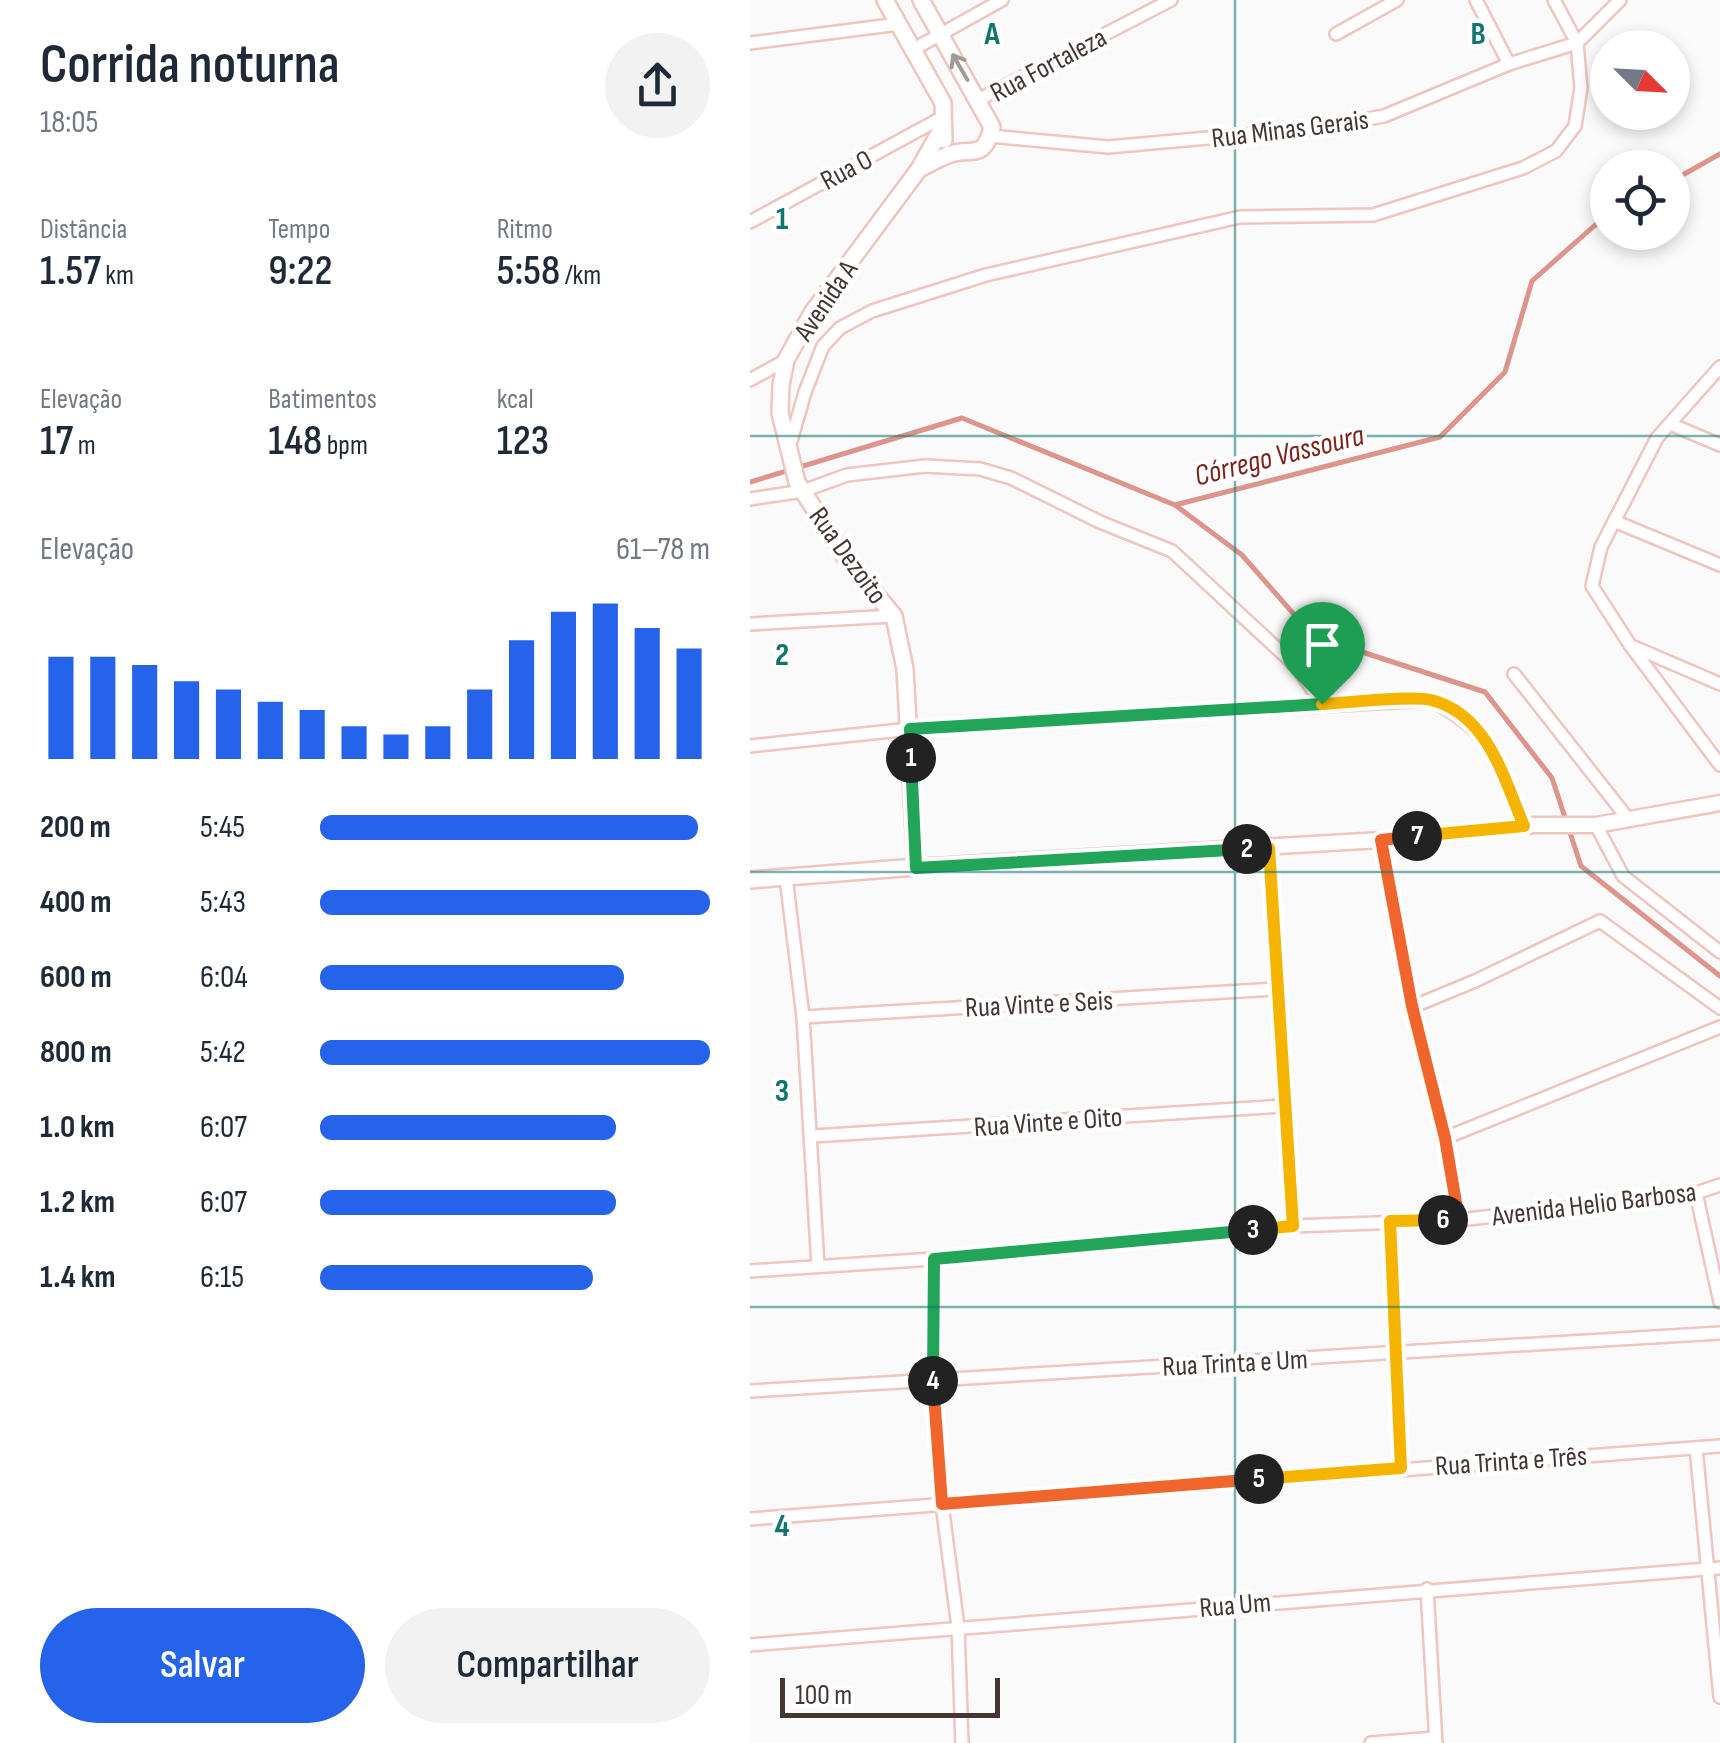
<!DOCTYPE html>
<html lang="pt">
<meta charset="utf-8">
<style>
:root{--surface:#fff;--page:#f2f2f3;--text:#1f2937;--muted:#747a83;--accent:#2563eb}
body{margin:0;font-family:"Sofia Sans Condensed",sans-serif;background:var(--page);color:var(--text);height:100vh;display:flex;flex-direction:column;font-size:38px;white-space:nowrap}
*{box-sizing:border-box;margin:0}
p{font-size:32px;color:var(--muted)}
.icon{flex:none;width:55px;height:55px;fill:none;stroke:currentColor;stroke-width:2;stroke-linecap:round;stroke-linejoin:round}
.map{position:relative;flex:1;overflow:hidden}
.sheet{display:flex;flex-direction:column;background:var(--surface);width:750px}
.sheet>*{flex:none}
.needle{width:65px;rotate:114deg}
.fabs{position:absolute;left:840px;top:30px;display:grid;gap:20px}
.fabs a{display:grid;place-items:center;width:100px;height:100px;border-radius:50%;background:var(--surface);box-shadow:0 5px 15px #0003;font-size:50px}
.scale{position:absolute;left:30px;bottom:25px;width:220px;box-sizing:border-box;padding-left:10px;border:5px solid #463633;border-top:0;font-size:28px;line-height:35px;white-space:nowrap;color:#463633;-webkit-text-stroke:8px #fff;paint-order:stroke}
.pin{position:absolute;display:grid;place-items:center;width:85px;height:85px;color:#fff;margin:-102px -42px;border-radius:50% 50% 50% 0;rotate:-45deg;box-shadow:0 0 10px #0007}
.pin .icon{rotate:45deg}
.km{position:absolute;width:50px;height:50px;margin:-25px;border-radius:50%;background:#222;color:#fff;font-size:28px;line-height:50px;text-align:center}
.round{display:grid;place-items:center;flex:none;width:105px;height:105px;border-radius:52px;background:var(--page)}
.headline{display:flex;align-items:center;justify-content:space-between;height:170px;padding:0 40px}
h1{font-size:55px;font-weight:600;line-height:75px}
.figures{display:grid;grid-template-columns:repeat(3,1fr);gap:15px;height:170px;padding:10px 40px}
.figures div{display:grid;align-content:center}
.figures b{font-size:42px;font-weight:600}
.figures small{font-size:28px;font-weight:400}
.figures p{font-size:28px}
.chart{height:280px;padding:20px 40px}
.chart p{display:flex;justify-content:space-between}
.chart svg{width:100%;height:180px;margin-top:10px;stroke:var(--accent);stroke-width:6}
.action{display:flex;gap:20px;margin-top:auto;padding:20px 40px}
.action a{flex:1;height:115px;border-radius:60px;background:var(--accent);color:#fff;font-size:40px;font-weight:600;line-height:115px;text-align:center}
.action a+a{background:var(--page);color:var(--text)}
ul{padding:0 40px;list-style:none;font-size:32px}
li{display:grid;grid-template-columns:160px 120px 1fr;align-items:center;height:75px}
li i{height:25px;border-radius:12px;background:var(--accent)}
main{display:flex;flex:1;min-height:0}
.map>svg:first-child{display:block}
.lines{fill:none;stroke-linecap:round;stroke-linejoin:round}
.stream{stroke:#dd948a;stroke-width:5}
.minor-casing{stroke:#f0c5bf;stroke-width:16}
.tertiary-casing{stroke:#f0c5bf;stroke-width:19}
.secondary-casing{stroke:#f0c5bf;stroke-width:20}
.minor{stroke:#fff;stroke-width:11}
.tertiary{stroke:#fff;stroke-width:14}
.secondary{stroke:#fff;stroke-width:15}
.oneway{stroke:#a29a99}
.split-1-casing{stroke:#fff;stroke-width:20}
.split-2-casing{stroke:#fff;stroke-width:20}
.split-3-casing{stroke:#fff;stroke-width:20}
.split-4-casing{stroke:#fff;stroke-width:20}
.split-5-casing{stroke:#fff;stroke-width:20}
.split-6-casing{stroke:#fff;stroke-width:20}
.split-7-casing{stroke:#fff;stroke-width:20}
.split-8-casing{stroke:#fff;stroke-width:20}
.split-1{stroke:#22a559;stroke-width:12}
.split-2{stroke:#22a559;stroke-width:12}
.split-3{stroke:#f5b400;stroke-width:12}
.split-4{stroke:#22a559;stroke-width:12}
.split-5{stroke:#f0652b;stroke-width:12}
.split-6{stroke:#f5b400;stroke-width:12}
.split-7{stroke:#f0652b;stroke-width:12}
.split-8{stroke:#f5b400;stroke-width:12}
.grid{fill:none;stroke:#0f766e;stroke-width:2.5;stroke-opacity:0.55}
.labels{text-anchor:middle;stroke-width:9;stroke-linejoin:round;paint-order:stroke}
.street-label{font-size:28px;fill:#463633;stroke:#fff}
.water-label{font-size:30px;font-style:italic;fill:#7b241e;stroke:#fff}
.grid-label{font-size:32px;text-anchor:middle;font-weight:bold;fill:#0f766e;stroke:#fff;stroke-width:9;stroke-linejoin:round;paint-order:stroke}
</style>
<main>
<section class="sheet">
<div class="headline"><div><h1>Corrida noturna</h1><p>18:05</p></div><a class="round"><svg class="icon" aria-label="share" viewBox="0 0 24 24"><path d="M12 15V3M7 8l5-5 5 5M5 13v7h14v-7"/></svg></a></div>
<div class="figures">
<div><p>Distância</p><b>1.57<small> km</small></b></div>
<div><p>Tempo</p><b>9:22</b></div>
<div><p>Ritmo</p><b>5:58<small> /km</small></b></div>
</div>
<div class="figures">
<div><p>Elevação</p><b>17<small> m</small></b></div>
<div><p>Batimentos</p><b>148<small> bpm</small></b></div>
<div><p>kcal</p><b>123</b></div>
</div>
<div class="chart"><p><span>Elevação</span>61–78 m</p>
<svg viewBox="0 0 160 44" preserveAspectRatio="none"><path d="M5 44V19M15 44V19M25 44V21M35 44V25M45 44V27M55 44V30M65 44V32M75 44V36M85 44V38M95 44V36M105 44V27M115 44V15M125 44V8M135 44V6M145 44V12M155 44V17"/></svg>
</div>
<ul>
<li><b>200 m</b>5:45<i style="width:97%"></i></li>
<li><b>400 m</b>5:43<i style="width:100%"></i></li>
<li><b>600 m</b>6:04<i style="width:78%"></i></li>
<li><b>800 m</b>5:42<i style="width:100%"></i></li>
<li><b>1.0 km</b>6:07<i style="width:76%"></i></li>
<li><b>1.2 km</b>6:07<i style="width:76%"></i></li>
<li><b>1.4 km</b>6:15<i style="width:70%"></i></li>
</ul>
<div class="action"><a>Salvar</a><a>Compartilhar</a></div>
</section>
<div class="map">
<svg width="970" height="1743" viewBox="0 0 970 1743">
<rect width="100%" height="100%" fill="#fafafa"/>
<g class="lines">
<!-- stream -->
<g class="stream">
<path d="M922,181L970,154"/>
<path d="M0,482L212,418L425,505L492,555L563,636L735,692L802,778L831,866L970,976"/>
<path d="M425,505L690,437L755,372L782,281L844,226L858,218"/>
</g>
<defs>
<g id="minor">
<path d="M726,0L759,64"/>
<path d="M586,34L647,0"/>
<path d="M0,43L149,24"/>
<path d="M164,49L252,0"/>
<path d="M228,100L421,0"/>
<path d="M240,136L358,147L568,128L634,116L759,64L827,43L870,0"/>
<path d="M0,222L193,117"/>
<path d="M970,367L907,438L851,547L842,586L880,645L970,765"/>
<path d="M0,380L36,360"/>
<path d="M920,424L970,445"/>
<path d="M39,448L55,392L73,346L90,328L122,311L236,275L490,217L623,215L773,168L806,151L825,126L831,88L827,43L804,0"/>
<path d="M0,499L53,491L97,475L175,466L230,469L261,478L350,522L422,551L547,667L572,704"/>
<path d="M864,521L970,565"/>
<path d="M0,624L144,616"/>
<path d="M884,647L970,684"/>
<path d="M764,674L879,820"/>
<path d="M0,746L160,729L680,700C745,732 747,764 774,826"/>
<path d="M846,825L873,876L970,952"/>
<path d="M631,840L662,1007L695,1138L709,1220"/>
<path d="M519,848L543,1226"/>
<path d="M36,877L53,1017L68,1266"/>
<path d="M662,1007L725,981L850,921L970,1008"/>
<path d="M53,1017L526,989"/>
<path d="M63,1136L533,1106"/>
<path d="M695,1138L970,1027"/>
<path d="M946,1193L970,1302"/>
<path d="M641,1221L651,1468"/>
<path d="M184,1259L183,1378L192,1504L208,1627L212,1743"/>
<path d="M0,1271L184,1259L543,1226L709,1220L946,1193L970,1185"/>
<path d="M0,1391L970,1333"/>
<path d="M946,1448L970,1697"/>
<path d="M0,1519L970,1446"/>
<path d="M677,1589L686,1743"/>
<path d="M0,1645L970,1568"/>
<path d="M621,1743L685,1738"/>
</g>
<path id="tertiary" d="M166,867L631,840L783,825H846L970,803"/>
<g id="secondary">
<path d="M135,0L193,103L194,140"/>
<path d="M171,168C180,164 190,157 201,154C222,147 234,161 242,127L171,0"/>
<path d="M0,880L166,867L155,669L144,616L95,557L47,482L30,413L31,385L36,360L62,313L169,169L191,130"/>
</g>
</defs>
<!-- minor casing -->
<use href="#minor" class="minor-casing"/>
<!-- tertiary casing -->
<use href="#tertiary" class="tertiary-casing"/>
<!-- secondary casing -->
<use href="#secondary" class="secondary-casing"/>
<!-- minor -->
<use href="#minor" class="minor"/>
<!-- tertiary -->
<use href="#tertiary" class="tertiary"/>
<!-- secondary -->
<use href="#secondary" class="secondary"/>
</g>
<!-- one-way arrows -->
<defs><path id="oneway-shaft" d="M-6 0H5M1.5-3L5.5 0L1.5 3" fill="none" stroke-width="1.6" stroke-linecap="round" stroke-linejoin="round" transform="scale(2.5)"/></defs>
<use class="oneway" href="#oneway-shaft" transform="translate(210 67) rotate(-120)"/>
<g class="lines">
<defs>
<path id="split-1" d="M161,758L160,729L572,704"/>
<path id="split-2" d="M161,758L166,868L497,849"/>
<path id="split-3" d="M497,849L519,848L543,1226L503,1230"/>
<path id="split-4" d="M183,1381L184,1259L503,1230"/>
<path id="split-5" d="M183,1381L192,1504L509,1479"/>
<path id="split-6" d="M509,1479L651,1468L640,1221L693,1220"/>
<path id="split-7" d="M667,836L631,840L662,1006L695,1138L709,1220H693"/>
<path id="split-8" d="M572,704C597,703 661,695 681,700C738,714 754,779 774,826L667,836"/>
</defs>
<!-- split-1 casing -->
<use href="#split-1" class="split-1-casing"/>
<!-- split-2 casing -->
<use href="#split-2" class="split-2-casing"/>
<!-- split-3 casing -->
<use href="#split-3" class="split-3-casing"/>
<!-- split-4 casing -->
<use href="#split-4" class="split-4-casing"/>
<!-- split-5 casing -->
<use href="#split-5" class="split-5-casing"/>
<!-- split-6 casing -->
<use href="#split-6" class="split-6-casing"/>
<!-- split-7 casing -->
<use href="#split-7" class="split-7-casing"/>
<!-- split-8 casing -->
<use href="#split-8" class="split-8-casing"/>
<!-- split-1 -->
<use href="#split-1" class="split-1"/>
<!-- split-2 -->
<use href="#split-2" class="split-2"/>
<!-- split-3 -->
<use href="#split-3" class="split-3"/>
<!-- split-4 -->
<use href="#split-4" class="split-4"/>
<!-- split-5 -->
<use href="#split-5" class="split-5"/>
<!-- split-6 -->
<use href="#split-6" class="split-6"/>
<!-- split-7 -->
<use href="#split-7" class="split-7"/>
<!-- split-8 -->
<use href="#split-8" class="split-8"/>
</g>
<!-- grid -->
<path class="grid" d="M485,0V1743M0,436H970M0,872H970M0,1307H970"/>
<g class="labels">
<!-- street labels -->
<g class="street-label">
<text transform="translate(298 64) rotate(-28)" y="10">Rua Fortaleza</text>
<text transform="translate(540 128) rotate(-7)" y="10">Rua Minas Gerais</text>
<text transform="translate(96 169) rotate(-28)" y="10">Rua O</text>
<text transform="translate(75 300) rotate(-56)" y="10">Avenida A</text>
<text transform="translate(99 555) rotate(54)" y="10">Rua Dezoito</text>
<text transform="translate(289 1003) rotate(-3)" y="10">Rua Vinte e Seis</text>
<text transform="translate(298 1121) rotate(-4)" y="10">Rua Vinte e Oito</text>
<text transform="translate(844 1203) rotate(-7)" y="10">Avenida Helio Barbosa</text>
<text transform="translate(485 1362) rotate(-3)" y="10">Rua Trinta e Um</text>
<text transform="translate(761 1460) rotate(-4)" y="10">Rua Trinta e Três</text>
<text transform="translate(485 1604) rotate(-5)" y="10">Rua Um</text>
</g>
<!-- water labels -->
<g class="water-label">
<text transform="translate(529 455) rotate(-14)" y="10">Córrego Vassoura</text>
</g>
</g>
<g class="grid-label">
<text x="242" y="44">A</text>
<text x="728" y="44">B</text>
<text x="32" y="229">1</text>
<text x="32" y="665">2</text>
<text x="32" y="1101">3</text>
<text x="32" y="1536">4</text>
</g>
</svg>
<div class="fabs">
<a><svg class="needle" viewBox="-14 -14 28 28"><path d="M0-13l5 13h-10z" fill="#e53935"/><path d="M0 13l5-13h-10z" fill="#747a83"/></svg></a>
<a><svg class="icon" aria-label="locate" viewBox="0 0 24 24"><circle cx="12" cy="12" r="6"/><path d="M12 2v4M12 18v4M2 12h4M18 12h4"/></svg></a>
</div>
<div class="scale">100 m</div>
<div class="pin" style="left:572px;top:704px;background:#1e9e55"><svg class="icon" aria-label="arrive" viewBox="0 0 24 24"><path d="M6 21V4h12l-3 4 3 4H6"/></svg></div>
<b class="km" style="left:161px;top:758px">1</b>
<b class="km" style="left:497px;top:849px">2</b>
<b class="km" style="left:503px;top:1230px">3</b>
<b class="km" style="left:183px;top:1381px">4</b>
<b class="km" style="left:509px;top:1479px">5</b>
<b class="km" style="left:693px;top:1220px">6</b>
<b class="km" style="left:667px;top:836px">7</b>
</div>
</main>
